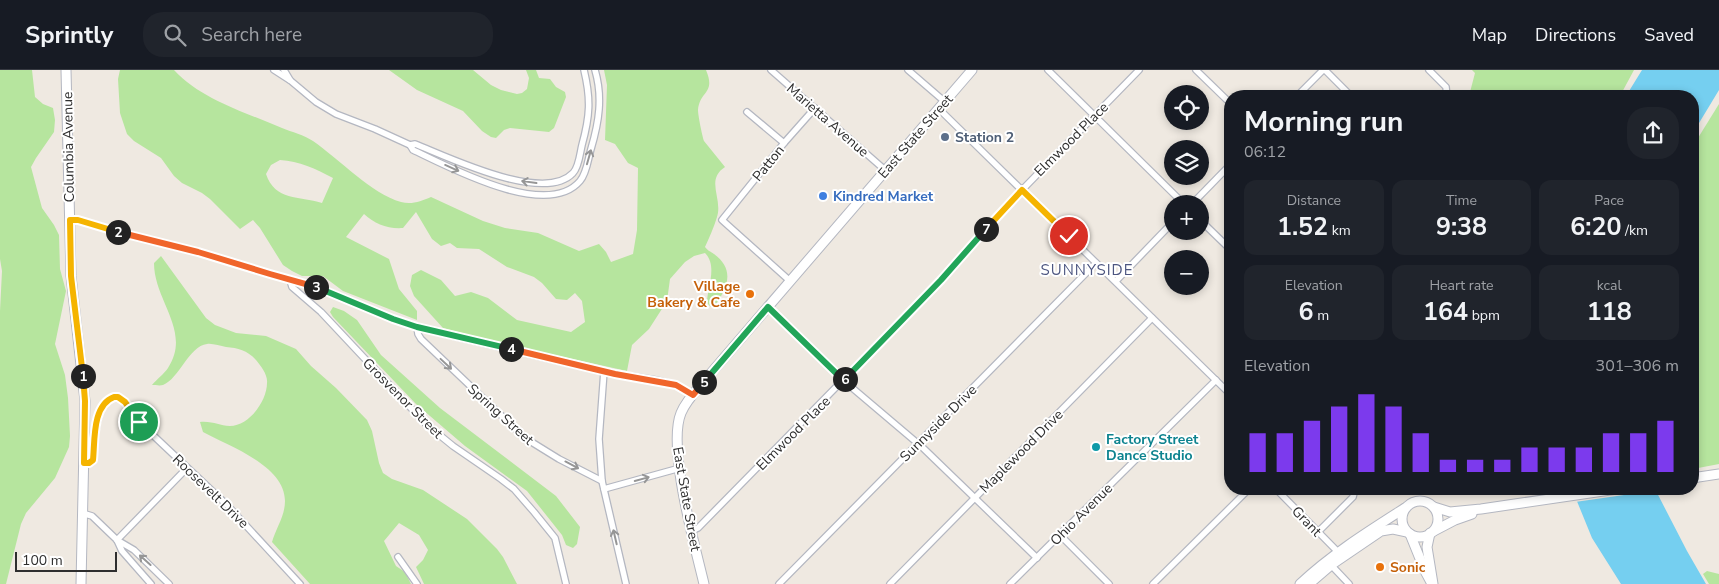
<!DOCTYPE html>
<meta charset="utf-8">
<style>
:root{--surface:#171b24;--page:#20242c;--text:#f1f3f6;--muted:#9ea1a6;--line:#363941;--accent:#7c3aed}
body{margin:0;font-family:"Nunito Sans",sans-serif;background:var(--page);color:var(--text);height:100vh;display:flex;flex-direction:column;font-size:19px;white-space:nowrap}
*{box-sizing:border-box;margin:0}
p{font-size:16px;color:var(--muted)}
.icon{flex:none;width:28px;height:28px;fill:none;stroke:currentColor;stroke-width:2;stroke-linecap:round;stroke-linejoin:round}
.map{position:relative;flex:1;overflow:hidden}
.sheet{position:absolute;left:1224px;top:20px;width:475px;height:405px;display:flex;flex-direction:column;background:var(--surface);border-radius:20px;box-shadow:0 2px 8px #0003}
.sheet>*{flex:none}
.fabs{position:absolute;left:1164px;top:15px;display:grid;gap:10px}
.fabs a{display:grid;place-items:center;width:45px;height:45px;border-radius:50%;background:var(--surface);box-shadow:0 2px 8px #0003;font-size:25px}
.scale{position:absolute;left:15px;bottom:12px;width:102px;box-sizing:border-box;padding-left:5px;border:2px solid #2e2e2e;border-top:0;font-size:14px;line-height:18px;white-space:nowrap;color:#2e2e2e;-webkit-text-stroke:4px #fff;paint-order:stroke}
.pin{position:absolute;display:grid;place-items:center;width:42px;height:42px;color:#fff;margin:-21px;border:2px solid #fff;border-radius:50%;box-shadow:0 1px 5px #0007}
.km{position:absolute;width:25px;height:25px;margin:-12px;border-radius:50%;background:#222;color:#fff;font-size:14px;line-height:25px;text-align:center}
.round{display:grid;place-items:center;flex:none;width:52px;height:52px;border-radius:20px;background:var(--page)}
.overview{display:flex;align-items:center;justify-content:space-between;height:85px;padding:0 20px}
h1{font-size:28px;font-weight:700;line-height:38px}
.figures{display:grid;grid-template-columns:repeat(3,1fr);gap:8px;height:85px;padding:5px 20px}
.figures div{display:grid;align-content:center;border-radius:12px;background:var(--page);text-align:center}
.figures b{font-size:25px;font-weight:700}
.figures small{font-size:14px;font-weight:400}
.figures p{font-size:14px}
.chart{height:140px;padding:10px 20px}
.chart p{display:flex;justify-content:space-between}
.chart svg{width:100%;height:90px;margin-top:5px;stroke:var(--accent);stroke-width:6}
header{display:flex;align-items:center;gap:30px;box-sizing:border-box;height:70px;padding:0 25px;background:var(--surface);border-bottom:1px solid var(--line)}
header strong{font-size:24px}
nav{display:flex;gap:28px;margin-inline-start:auto;font-size:18px}
.search{width:350px;height:45px;background:var(--page);display:flex;align-items:center;gap:12px;box-sizing:border-box;padding:0 18px;border-radius:20px;color:var(--muted);font-size:19px}
.map>svg:first-child{display:block}
.green{fill:#b6e59e;fill-rule:evenodd}
.water{fill:#75cff0}
.pier{fill:#efe9e1}
.lines{fill:none;stroke-linecap:round;stroke-linejoin:round}
.street-casing{stroke:#b4b7c1;stroke-width:8}
.secondary-casing{stroke:#b4b7c1;stroke-width:11}
.street{stroke:#fff;stroke-width:5.5}
.secondary{stroke:#fff;stroke-width:9}
.oneway{stroke:#969696}
.split-1-casing{stroke:#fff;stroke-width:10}
.split-2-casing{stroke:#fff;stroke-width:10}
.split-3-casing{stroke:#fff;stroke-width:10}
.split-4-casing{stroke:#fff;stroke-width:10}
.split-5-casing{stroke:#fff;stroke-width:10}
.split-6-casing{stroke:#fff;stroke-width:10}
.split-7-casing{stroke:#fff;stroke-width:10}
.split-8-casing{stroke:#fff;stroke-width:10}
.split-1{stroke:#f5b400;stroke-width:6}
.split-2{stroke:#f5b400;stroke-width:6}
.split-3{stroke:#f0652b;stroke-width:6}
.split-4{stroke:#22a559;stroke-width:6}
.split-5{stroke:#f0652b;stroke-width:6}
.split-6{stroke:#22a559;stroke-width:6}
.split-7{stroke:#22a559;stroke-width:6}
.split-8{stroke:#f5b400;stroke-width:6}
.service-dot{fill:#5c6f8a;stroke:#fff;stroke-width:2}
.shop-dot{fill:#3f7fe0;stroke:#fff;stroke-width:2}
.food-dot{fill:#e8710a;stroke:#fff;stroke-width:2}
.culture-dot{fill:#0f9aa8;stroke:#fff;stroke-width:2}
.labels{text-anchor:middle;stroke-width:4;stroke-linejoin:round;paint-order:stroke}
.street-label{font-size:14px;fill:#2e2e2e;stroke:#fff}
.service-label{font-size:14px;font-weight:bold;fill:#4e5e75;stroke:#fff;text-anchor:start}
.shop-label{font-size:14px;font-weight:bold;fill:#366cbe;stroke:#fff;text-anchor:start}
.food-label{font-size:14px;font-weight:bold;fill:#c56008;stroke:#fff;text-anchor:end}
.culture-label{font-size:14px;font-weight:bold;fill:#0d838f;stroke:#fff;text-anchor:start}
.neighbourhood-label{font-size:15px;letter-spacing:1px;fill:#4d5680;stroke:#fff}
</style>
<header>
<strong>Sprintly</strong>
<div class="search"><svg class="icon" aria-label="search" viewBox="0 0 24 24"><circle cx="10" cy="10" r="6"/><path d="M15 15l6 6"/></svg>Search here</div>
<nav><a>Map</a><a>Directions</a><a>Saved</a></nav>
</header>
<div class="map">
<svg width="1719" height="514" viewBox="0 0 1719 514">
<rect width="100%" height="100%" fill="#efe9e1"/>
<!-- green -->
<g class="green">
<path d="M0,0H32L35,27L43,34L53,38L55,50L54,62L36,88L31,97L42,138L54,155L59,165L60,199L66,221L55,274L65,305L68,328L70,366L69,377L55,408L26,443L21,454L6,514H0V241L2,201L0,189Z"/>
<path d="M120,0H174C202,30 245,42 282,58C292,62 304,65 313,71C339,89 372,124 401,132C412,135 421,131 431,127L483,151L505,158L538,163L579,181L599,174L606,182L611,192L633,184L637,160L638,98L628,93L615,74L605,70L607,15L604,0H706C716,24 700,20 698,40C698,45 702,65 704,71L725,97C705,110 723,128 717,147C714,157 709,168 705,177C708,181 710,181 714,184C728,194 731,207 723,222C720,229 717,234 711,237L707,233C707,218 718,196 705,183L694,186L685,192L670,209L667,231L649,259L632,275L627,301L500,273L443,258L414,226L410,216L412,205L421,200L441,210L455,226L471,222L488,228L517,250L571,262L585,252L582,231L575,223L567,230L556,229L542,213L534,207L507,197L479,179L457,178L450,173L441,176L432,169L416,142L403,158C387,159 375,154 364,144L346,167L389,189L399,219L417,241V250L343,221L323,206H302L292,201L283,195L260,158L253,150L240,159L210,129L202,123L182,113L174,106L161,88L134,71L127,64L120,43L118,9ZM280,90C299,91 316,99 333,108L322,133C299,126 275,131 266,104L271,95Z"/>
<path d="M389,0H473L491,15L501,20L517,24L522,23L527,19L529,8L526,0H536L539,8L550,9L556,17L565,22L566,27L554,58L549,62L510,58L504,60L496,68L491,67L482,61L463,41L417,20Z"/>
<path d="M1472,0H1634L1620,26H1469L1475,3Z"/>
<path d="M1719,34V394L1693,399V76Z"/>
<path d="M161,186L206,248L215,255L236,263L266,266L296,279L311,296L336,318L367,350L372,361L379,393L383,403L392,409L423,420L467,449L497,479L503,487L517,514H424L416,497L423,490L428,480L419,465L399,453L384,471L396,496L405,502L411,514H310L272,472C276,458 285,446 285,431C285,395 228,376 203,362L200,352C214,351 219,356 230,356C249,356 267,331 267,313C268,305 261,296 256,290C247,280 238,278 226,277C220,276 212,273 207,274C189,276 179,309 163,315C160,316 155,315 152,315C157,309 164,304 168,298C192,261 154,231 154,193Z"/>
<path d="M333,237L344,241L357,250L381,285L440,338L556,426L580,457L577,474L573,478L566,475L562,465L527,421L465,376L416,334L333,247L330,242Z"/>
<path d="M1707,501L1719,504V514H1709L1703,504Z"/>
</g>
<!-- water -->
<g class="water">
<path d="M1642,0H1719V20L1693,63L1692,26H1626Z"/>
<path d="M1572,419H1655L1687,481L1706,514H1621L1592,468Z"/>
</g>
<!-- pier -->
<path class="pier" d="M1570,419H1658L1659,420L1575,432Z"/>
<g class="lines">
<defs>
<g id="street">
<path d="M274,0L291,11L316,32L336,44L375,59L410,75L413,80C449,97 547,150 580,111C587,103 588,89 591,79C599,52 603,27 595,0"/>
<path d="M284,0L290,10"/>
<path d="M771,0L885,100"/>
<path d="M908,0L944,31"/>
<path d="M1048,0L1184,134"/>
<path d="M1196,0L1230,33"/>
<path d="M1325,0L1351,26"/>
<path d="M1429,0L1446,17L1447,26"/>
<path d="M1297,26L1323,0"/>
<path d="M938,38L1230,324"/>
<path d="M747,42L784,73"/>
<path d="M410,75L415,74C448,87 544,134 573,103C579,97 580,83 582,75C590,46 591,29 584,0"/>
<path d="M1192,134L1230,95"/>
<path d="M70,150H78L172,176L198,182L269,204L315,216L393,249L417,257C482,273 548,289 613,303C639,309 671,308 693,325"/>
<path d="M1200,150L1230,179"/>
<path d="M290,210L292,217L321,242L426,354L453,376L501,409L514,419L534,442L555,468L566,514"/>
<path d="M790,211L722,150L784,73L815,38"/>
<path d="M1116,211L1172,153"/>
<path d="M768,237L850,316L922,377L1037,488"/>
<path d="M417,257L418,264L421,269L525,368L559,389L602,411"/>
<path d="M604,301L599,369L602,411L626,514"/>
<path d="M84,393H89L93,390C95,373 94,326 118,327L125,332L139,352L227,435L300,514"/>
<path d="M604,419L680,398"/>
<path d="M1276,419L1338,482"/>
<path d="M82,443L92,446L117,470L122,481L151,514"/>
<path d="M691,461L698,458L941,210L1022,120L1139,0"/>
<path d="M1318,462L1353,427L1355,419"/>
<path d="M1060,465L1109,514"/>
<path d="M117,470L187,398"/>
<path d="M117,470L134,480L169,514"/>
<path d="M398,487L417,514"/>
<path d="M1331,495L1349,514"/>
<path d="M779,514L1096,193"/>
<path d="M890,514L1152,248"/>
<path d="M1010,514L1216,310"/>
<path d="M1153,514L1249,419"/>
</g>
<g id="secondary">
<path d="M66,0L71,206L85,331L81,514"/>
<path d="M1692,408L1719,404"/>
<circle cx="1420" cy="449" r="18"/>
<path d="M1434,437L1450,442L1481,439L1617,419"/>
<path d="M1434,461L1455,450L1472,444"/>
<path d="M1430,463L1427,477L1433,514"/>
<path d="M1410,464L1425,501L1432,514"/>
<path d="M704,514C695,476 667,377 681,343C687,328 701,316 711,303L972,0"/>
<path d="M1300,514C1332,484 1369,461 1405,438"/>
<path d="M1309,514L1331,495L1381,461L1393,459L1407,462"/>
</g>
</defs>
<!-- street casing -->
<use href="#street" class="street-casing"/>
<!-- secondary casing -->
<use href="#secondary" class="secondary-casing"/>
<!-- street -->
<use href="#street" class="street"/>
<!-- secondary -->
<use href="#secondary" class="secondary"/>
</g>
<!-- one-way arrows -->
<defs><path id="oneway-shaft" d="M-6 0H5M1.5-3L5.5 0L1.5 3" fill="none" stroke-width="1.6" stroke-linecap="round" stroke-linejoin="round" transform="scale(1.25)"/></defs>
<g class="oneway">
<use href="#oneway-shaft" transform="translate(589 87) rotate(-74)"/>
<use href="#oneway-shaft" transform="translate(452 98) rotate(24)"/>
<use href="#oneway-shaft" transform="translate(529 112) rotate(-172)"/>
<use href="#oneway-shaft" transform="translate(446 294) rotate(43)"/>
<use href="#oneway-shaft" transform="translate(572 395) rotate(28)"/>
<use href="#oneway-shaft" transform="translate(642 409) rotate(-15)"/>
<use href="#oneway-shaft" transform="translate(615 467) rotate(-103)"/>
<use href="#oneway-shaft" transform="translate(145 490) rotate(-138)"/>
</g>
<g class="lines">
<defs>
<path id="split-1" d="M83,306L85,331L84,393H89L93,390C95,371 92,335 114,327H118L125,332L139,352"/>
<path id="split-2" d="M83,306L71,206L70,150H78L118,162"/>
<path id="split-3" d="M118,162L198,182L270,204L316,217"/>
<path id="split-4" d="M316,217L393,249L417,257L511,279"/>
<path id="split-5" d="M511,279L615,304L676,315L693,325L704,312"/>
<path id="split-6" d="M704,312L768,237L838,305L844,310L845,309"/>
<path id="split-7" d="M845,309L941,210L986,159"/>
<path id="split-8" d="M986,159L1022,120L1069,166"/>
</defs>
<!-- split-1 casing -->
<use href="#split-1" class="split-1-casing"/>
<!-- split-2 casing -->
<use href="#split-2" class="split-2-casing"/>
<!-- split-3 casing -->
<use href="#split-3" class="split-3-casing"/>
<!-- split-4 casing -->
<use href="#split-4" class="split-4-casing"/>
<!-- split-5 casing -->
<use href="#split-5" class="split-5-casing"/>
<!-- split-6 casing -->
<use href="#split-6" class="split-6-casing"/>
<!-- split-7 casing -->
<use href="#split-7" class="split-7-casing"/>
<!-- split-8 casing -->
<use href="#split-8" class="split-8-casing"/>
<!-- split-1 -->
<use href="#split-1" class="split-1"/>
<!-- split-2 -->
<use href="#split-2" class="split-2"/>
<!-- split-3 -->
<use href="#split-3" class="split-3"/>
<!-- split-4 -->
<use href="#split-4" class="split-4"/>
<!-- split-5 -->
<use href="#split-5" class="split-5"/>
<!-- split-6 -->
<use href="#split-6" class="split-6"/>
<!-- split-7 -->
<use href="#split-7" class="split-7"/>
<!-- split-8 -->
<use href="#split-8" class="split-8"/>
</g>
<!-- markers -->
<circle class="service-dot" cx="945" cy="67" r="5"/>
<circle class="shop-dot" cx="823" cy="126" r="5"/>
<g class="food-dot">
<circle cx="750" cy="224" r="5"/>
<circle cx="1380" cy="497" r="5"/>
</g>
<circle class="culture-dot" cx="1096" cy="377" r="5"/>
<g class="labels">
<!-- street labels -->
<g class="street-label">
<text transform="translate(828 50) rotate(41)" y="5">Marietta Avenue</text>
<text transform="translate(915 66) rotate(-49)" y="5">East State Street</text>
<text transform="translate(1071 69) rotate(-45)" y="5">Elmwood Place</text>
<text transform="translate(68 77) rotate(-91)" y="5">Columbia Avenue</text>
<text transform="translate(768 93) rotate(-51)" y="5">Patton</text>
<text transform="translate(403 328) rotate(45)" y="5">Grosvenor Street</text>
<text transform="translate(501 344) rotate(42)" y="5">Spring Street</text>
<text transform="translate(938 353) rotate(-45)" y="5">Sunnyside Drive</text>
<text transform="translate(793 363) rotate(-45)" y="5">Elmwood Place</text>
<text transform="translate(1021 381) rotate(-45)" y="5">Maplewood Drive</text>
<text transform="translate(211 421) rotate(44)" y="5">Roosevelt Drive</text>
<text transform="translate(687 429) rotate(80)" y="5">East State Street</text>
<text transform="translate(1081 444) rotate(-45)" y="5">Ohio Avenue</text>
<text transform="translate(1307 451) rotate(46)" y="5">Grant</text>
</g>
<!-- service labels -->
<g class="service-label">
<text x="955" y="72">Station 2</text>
</g>
<!-- shop labels -->
<g class="shop-label">
<text x="833" y="131">Kindred Market</text>
</g>
<!-- food labels -->
<g class="food-label">
<text x="740" y="221">Village<tspan x="740" dy="16">Bakery &amp; Cafe</tspan></text>
<text x="1390" y="502" text-anchor="start">Sonic</text>
</g>
<!-- culture labels -->
<g class="culture-label">
<text x="1106" y="374">Factory Street<tspan x="1106" dy="16">Dance Studio</tspan></text>
</g>
<!-- neighbourhood labels -->
<g class="neighbourhood-label">
<text x="1087" y="205">SUNNYSIDE</text>
</g>
</g>
</svg>
<div class="fabs">
<a><svg class="icon" aria-label="locate" viewBox="0 0 24 24"><circle cx="12" cy="12" r="6"/><path d="M12 2v4M12 18v4M2 12h4M18 12h4"/></svg></a>
<a><svg class="icon" aria-label="layers" viewBox="0 0 24 24"><path d="M12 4l9 5-9 5-9-5zM3 14l9 5 9-5"/></svg></a>
<a>+</a>
<a>−</a>
</div>
<div class="scale">100 m</div>
<div class="pin" style="left:139px;top:352px;background:#1e9e55"><svg class="icon" aria-label="arrive" viewBox="0 0 24 24"><path d="M6 21V4h12l-3 4 3 4H6"/></svg></div>
<div class="pin" style="left:1069px;top:166px;background:#d93025"><svg class="icon" aria-label="check" viewBox="0 0 24 24"><path d="M5 12l5 5 9-10"/></svg></div>
<b class="km" style="left:83px;top:306px">1</b>
<b class="km" style="left:118px;top:162px">2</b>
<b class="km" style="left:316px;top:217px">3</b>
<b class="km" style="left:511px;top:279px">4</b>
<b class="km" style="left:704px;top:312px">5</b>
<b class="km" style="left:845px;top:309px">6</b>
<b class="km" style="left:986px;top:159px">7</b>
<section class="sheet">
<div class="overview"><div><h1>Morning run</h1><p>06:12</p></div><a class="round"><svg class="icon" aria-label="share" viewBox="0 0 24 24"><path d="M12 15V3M7 8l5-5 5 5M5 13v7h14v-7"/></svg></a></div>
<div class="figures">
<div><p>Distance</p><b>1.52<small> km</small></b></div>
<div><p>Time</p><b>9:38</b></div>
<div><p>Pace</p><b>6:20<small> /km</small></b></div>
</div>
<div class="figures">
<div><p>Elevation</p><b>6<small> m</small></b></div>
<div><p>Heart rate</p><b>164<small> bpm</small></b></div>
<div><p>kcal</p><b>118</b></div>
</div>
<div class="chart"><p><span>Elevation</span>301–306 m</p>
<svg viewBox="0 0 160 44" preserveAspectRatio="none"><path d="M5 44V25M15 44V25M25 44V19M35 44V12M45 44V6M55 44V12M65 44V25M75 44V38M85 44V38M95 44V38M105 44V32M115 44V32M125 44V32M135 44V25M145 44V25M155 44V19"/></svg>
</div>
</section>
</div>
